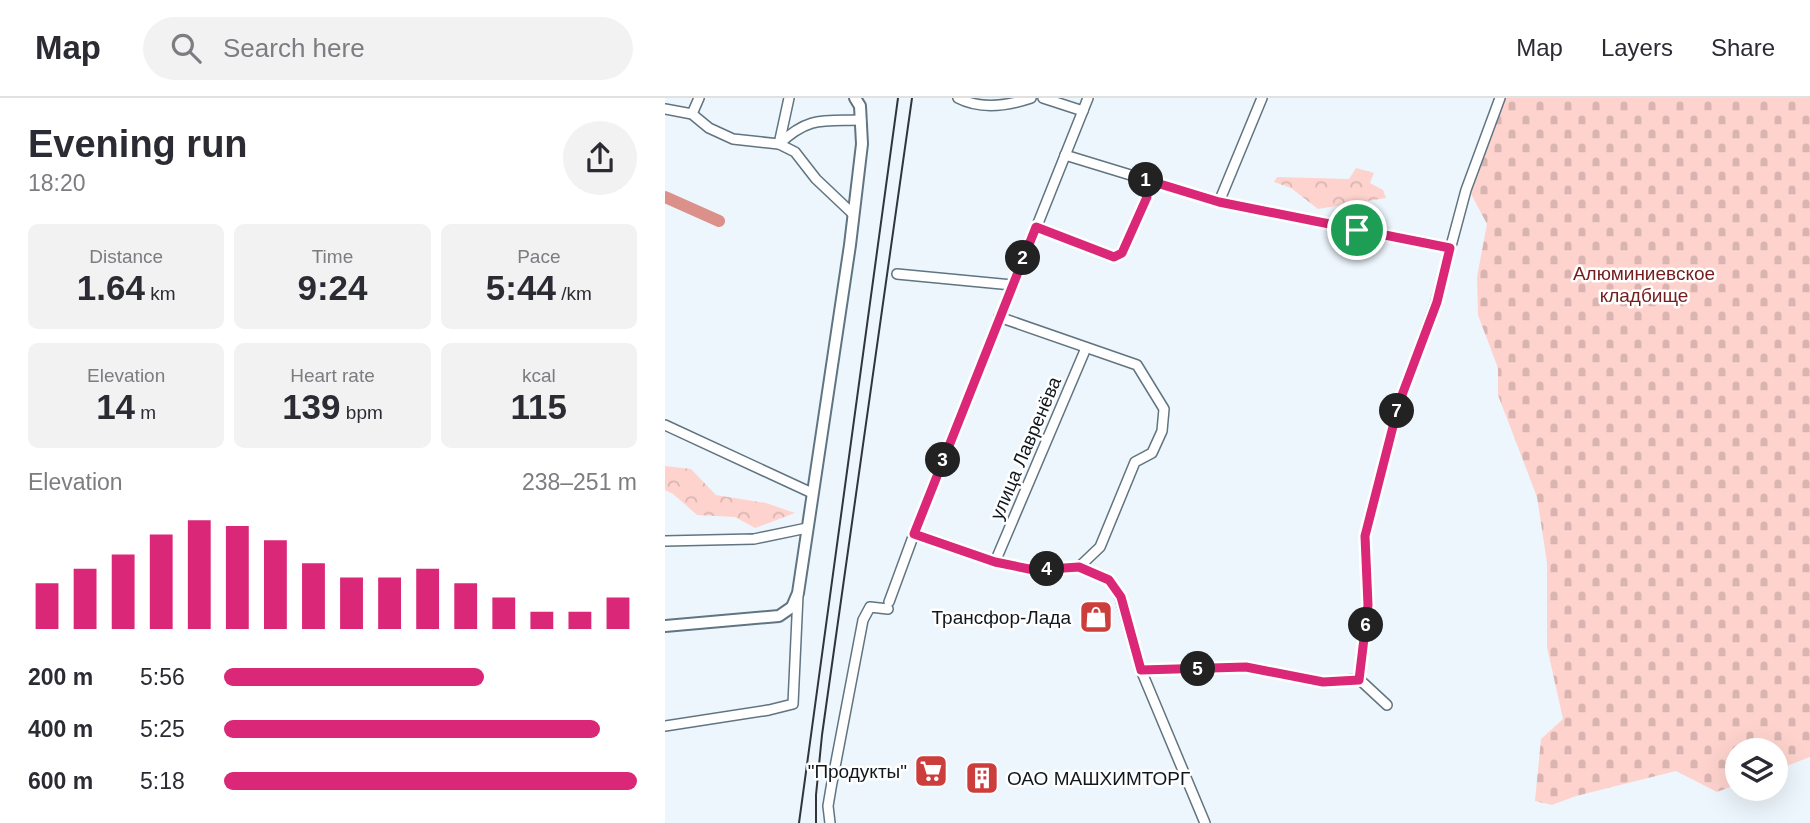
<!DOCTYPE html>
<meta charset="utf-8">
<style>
:root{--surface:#fff;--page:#f2f2f3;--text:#2b2b33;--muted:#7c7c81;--line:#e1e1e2;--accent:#db2777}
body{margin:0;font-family:Arial,sans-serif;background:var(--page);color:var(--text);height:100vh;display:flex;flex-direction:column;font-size:26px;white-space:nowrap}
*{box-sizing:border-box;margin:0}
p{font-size:23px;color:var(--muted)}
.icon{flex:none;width:38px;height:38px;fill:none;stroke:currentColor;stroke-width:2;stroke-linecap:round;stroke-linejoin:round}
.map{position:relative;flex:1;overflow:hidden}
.panel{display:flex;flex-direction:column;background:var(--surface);width:665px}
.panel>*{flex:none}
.tools{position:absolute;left:1060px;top:640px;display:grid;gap:14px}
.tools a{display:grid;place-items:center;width:63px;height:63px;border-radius:50%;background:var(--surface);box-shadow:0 7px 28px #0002;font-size:35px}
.pin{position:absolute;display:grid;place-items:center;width:60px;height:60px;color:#fff;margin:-30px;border:4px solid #fff;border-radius:50%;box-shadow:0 2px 7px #0007}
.km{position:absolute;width:35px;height:35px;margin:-18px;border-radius:50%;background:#222;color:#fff;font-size:19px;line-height:35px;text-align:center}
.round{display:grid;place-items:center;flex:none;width:74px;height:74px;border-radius:37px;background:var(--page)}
.summary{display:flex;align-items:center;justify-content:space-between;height:119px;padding:0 28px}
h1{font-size:38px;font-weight:700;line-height:52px}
.figures{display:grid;grid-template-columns:repeat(3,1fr);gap:10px;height:119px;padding:7px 28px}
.figures div{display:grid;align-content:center;border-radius:10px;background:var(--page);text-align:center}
.figures b{font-size:35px;font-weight:700}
.figures small{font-size:19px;font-weight:400}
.figures p{font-size:19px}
.chart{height:196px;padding:14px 28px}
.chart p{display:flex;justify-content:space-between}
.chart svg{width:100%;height:126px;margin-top:7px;stroke:var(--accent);stroke-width:6}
ul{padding:0 28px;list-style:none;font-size:23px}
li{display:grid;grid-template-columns:112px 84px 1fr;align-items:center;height:52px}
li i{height:18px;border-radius:9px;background:var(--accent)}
header{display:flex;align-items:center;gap:42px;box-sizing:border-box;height:98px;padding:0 35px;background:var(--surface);border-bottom:2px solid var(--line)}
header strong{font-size:33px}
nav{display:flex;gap:38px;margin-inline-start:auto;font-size:24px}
.search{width:490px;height:63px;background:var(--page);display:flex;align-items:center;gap:18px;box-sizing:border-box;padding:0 24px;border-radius:38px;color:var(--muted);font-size:26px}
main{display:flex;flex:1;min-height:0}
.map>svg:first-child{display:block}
.forest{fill:url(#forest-crowns)}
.cemetery{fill:url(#cemetery-stones)}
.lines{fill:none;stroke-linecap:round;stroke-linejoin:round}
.river{stroke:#db9089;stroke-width:12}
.minor-casing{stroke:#607481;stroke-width:12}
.tertiary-casing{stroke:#607481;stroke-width:14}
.minor{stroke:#fff;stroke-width:9}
.tertiary{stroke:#fff;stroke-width:10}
.rail{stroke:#2e363b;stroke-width:2}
.route-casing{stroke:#fff;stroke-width:14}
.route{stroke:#db2777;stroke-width:9}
.labels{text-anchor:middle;stroke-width:5;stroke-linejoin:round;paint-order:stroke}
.park-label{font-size:19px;fill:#751d1d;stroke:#fff}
.street-label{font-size:19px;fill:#10181d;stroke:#fff}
.poi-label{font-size:19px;fill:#10181d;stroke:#fff;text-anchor:end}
</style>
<header>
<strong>Map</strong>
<div class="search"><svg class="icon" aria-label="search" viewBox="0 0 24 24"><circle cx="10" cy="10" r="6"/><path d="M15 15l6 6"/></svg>Search here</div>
<nav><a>Map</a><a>Layers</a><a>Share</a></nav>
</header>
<main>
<section class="panel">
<div class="summary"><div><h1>Evening run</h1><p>18:20</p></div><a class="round"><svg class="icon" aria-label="share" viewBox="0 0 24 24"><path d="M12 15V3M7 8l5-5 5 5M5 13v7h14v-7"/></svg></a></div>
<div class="figures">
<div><p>Distance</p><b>1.64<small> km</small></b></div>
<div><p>Time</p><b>9:24</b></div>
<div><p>Pace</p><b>5:44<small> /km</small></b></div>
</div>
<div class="figures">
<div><p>Elevation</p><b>14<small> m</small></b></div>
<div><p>Heart rate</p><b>139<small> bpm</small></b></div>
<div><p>kcal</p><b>115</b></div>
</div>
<div class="chart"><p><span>Elevation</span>238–251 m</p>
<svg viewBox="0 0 160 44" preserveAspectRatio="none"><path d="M5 44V28M15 44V23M25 44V18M35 44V11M45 44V6M55 44V8M65 44V13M75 44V21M85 44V26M95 44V26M105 44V23M115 44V28M125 44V33M135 44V38M145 44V38M155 44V33"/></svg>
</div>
<ul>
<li><b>200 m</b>5:56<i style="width:63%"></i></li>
<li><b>400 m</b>5:25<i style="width:91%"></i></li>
<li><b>600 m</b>5:18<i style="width:100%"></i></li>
</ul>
</section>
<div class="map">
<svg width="1145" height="725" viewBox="0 0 1145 725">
<defs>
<pattern id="forest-crowns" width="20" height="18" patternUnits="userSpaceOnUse" patternTransform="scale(1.75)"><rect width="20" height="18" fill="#fed3ce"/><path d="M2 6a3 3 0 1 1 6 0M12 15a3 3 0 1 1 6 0" fill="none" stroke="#d9b4b0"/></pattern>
<pattern id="cemetery-stones" width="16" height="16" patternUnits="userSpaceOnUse" patternTransform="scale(1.75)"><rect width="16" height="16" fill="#fed3ce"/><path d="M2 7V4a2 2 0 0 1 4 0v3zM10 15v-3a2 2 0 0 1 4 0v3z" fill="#d9b4b0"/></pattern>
</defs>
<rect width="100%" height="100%" fill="#edf6fc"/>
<!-- forest -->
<g class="forest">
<path d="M691,70L709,75L705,85L718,92L721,100L653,111L626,90L609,84L612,79L684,81Z"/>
<path d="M0,368L26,371L51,397L101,405L130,415L90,430L70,419L32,417L8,396L0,392Z"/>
</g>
<!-- cemetery -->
<path class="cemetery" d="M838,0H1145V659L1111,672V653H1073V686L1052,694L1011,673L911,698L887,707L870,703L876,641L898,621L882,549V465L872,399L833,297V270L813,217L812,179L822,126L805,94Z"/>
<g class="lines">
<!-- river -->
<path class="river" d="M0,99L54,123"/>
<defs>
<g id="minor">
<path d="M124,0L114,46L130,54L151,81L188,116"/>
<path d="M293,0C316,12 342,8 366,0"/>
<path d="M378,0L418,13"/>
<path d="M0,11L27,16L44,30L68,41L114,46C144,18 158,23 196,22"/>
<path d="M27,16L34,0"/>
<path d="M400,57L554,104L785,150"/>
<path d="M554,104L597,0"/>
<path d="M371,129L448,159L457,155L482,99L473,79"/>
<path d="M232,176L347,187"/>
<path d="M334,219L472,267L499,311L497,333L487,355L470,364L435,449L414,469"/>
<path d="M0,327L147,395"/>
<path d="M249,436L330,464L369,472L414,469L444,482L455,499L476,572L540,725"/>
<path d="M0,443L89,441L142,430"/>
<path d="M330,464L421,250"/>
<path d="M224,504L249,436L423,0"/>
<path d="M476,572L581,569L658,584L694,581L722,607"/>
<path d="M694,581L703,507L700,438L734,305L771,204L801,92L835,0"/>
<path d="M0,628L104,612L128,606L133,497"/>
<path d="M165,725L163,708L166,690L198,522L205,509L223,511"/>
</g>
<path id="tertiary" d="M0,528L114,518L127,509L133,495L185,147L197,46L195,8L190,0"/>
</defs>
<!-- minor casing -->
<use href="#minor" class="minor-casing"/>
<!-- tertiary casing -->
<use href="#tertiary" class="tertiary-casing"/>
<!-- minor -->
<use href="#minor" class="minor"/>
<!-- tertiary -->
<use href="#tertiary" class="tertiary"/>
<!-- rail -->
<g class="rail">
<path d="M134,725L233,0"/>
<path d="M151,725V697L157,637L247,0"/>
</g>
</g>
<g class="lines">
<defs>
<path id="route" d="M472,79L554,104L785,150L772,204L734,305L700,438L703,507L694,582L658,584L581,569L476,572L456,499L444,482L414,469L369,472L330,464L249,436L371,129L449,159L457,155L482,99Z"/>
</defs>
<!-- route casing -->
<use href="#route" class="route-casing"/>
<!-- route -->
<use href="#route" class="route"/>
</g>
<!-- icons -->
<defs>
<symbol id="shop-square" viewBox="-11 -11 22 22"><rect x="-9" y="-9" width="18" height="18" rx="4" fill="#cc3e3c" stroke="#fff"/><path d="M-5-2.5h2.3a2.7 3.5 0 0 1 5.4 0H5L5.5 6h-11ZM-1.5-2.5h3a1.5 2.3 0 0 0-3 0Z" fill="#fff"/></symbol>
<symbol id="supermarket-square" viewBox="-11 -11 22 22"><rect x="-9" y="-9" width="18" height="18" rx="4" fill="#cc3e3c" stroke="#fff"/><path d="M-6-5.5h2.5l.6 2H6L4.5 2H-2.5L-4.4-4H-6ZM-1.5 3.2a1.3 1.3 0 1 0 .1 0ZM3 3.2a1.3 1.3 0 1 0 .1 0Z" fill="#fff"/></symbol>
<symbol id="building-square" viewBox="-11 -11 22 22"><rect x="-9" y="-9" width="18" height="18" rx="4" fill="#cc3e3c" stroke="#fff"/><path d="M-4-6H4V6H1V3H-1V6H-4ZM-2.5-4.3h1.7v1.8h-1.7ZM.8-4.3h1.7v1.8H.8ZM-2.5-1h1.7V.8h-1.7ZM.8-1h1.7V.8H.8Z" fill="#fff"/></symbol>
</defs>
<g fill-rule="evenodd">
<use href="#shop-square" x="412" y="500" width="38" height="38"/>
<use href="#supermarket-square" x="247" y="654" width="38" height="38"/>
<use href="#building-square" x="298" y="661" width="38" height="38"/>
</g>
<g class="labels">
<!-- park labels -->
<g class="park-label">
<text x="979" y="182">Алюминиевское<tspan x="979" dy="22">кладбище</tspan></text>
</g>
<!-- street labels -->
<g class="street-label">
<text transform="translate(360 350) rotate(-67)" y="7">улица Лавренёва</text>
</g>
<!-- poi labels -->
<g class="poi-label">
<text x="406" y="526">Трансфор-Лада</text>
<text x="242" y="680">"Продукты"</text>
<text x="342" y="687" text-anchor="start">ОАО МАШХИМТОРГ</text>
</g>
</g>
</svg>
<div class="tools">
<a><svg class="icon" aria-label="layers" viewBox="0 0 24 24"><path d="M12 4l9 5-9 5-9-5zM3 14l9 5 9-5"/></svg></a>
</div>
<div class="pin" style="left:692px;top:132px;background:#1e9e55"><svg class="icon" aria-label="arrive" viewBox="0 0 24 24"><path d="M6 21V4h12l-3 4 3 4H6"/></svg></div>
<b class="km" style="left:481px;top:82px">1</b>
<b class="km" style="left:358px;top:160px">2</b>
<b class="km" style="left:278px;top:362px">3</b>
<b class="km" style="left:382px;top:471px">4</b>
<b class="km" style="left:533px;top:571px">5</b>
<b class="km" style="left:701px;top:527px">6</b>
<b class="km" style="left:732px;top:313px">7</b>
</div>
</main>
